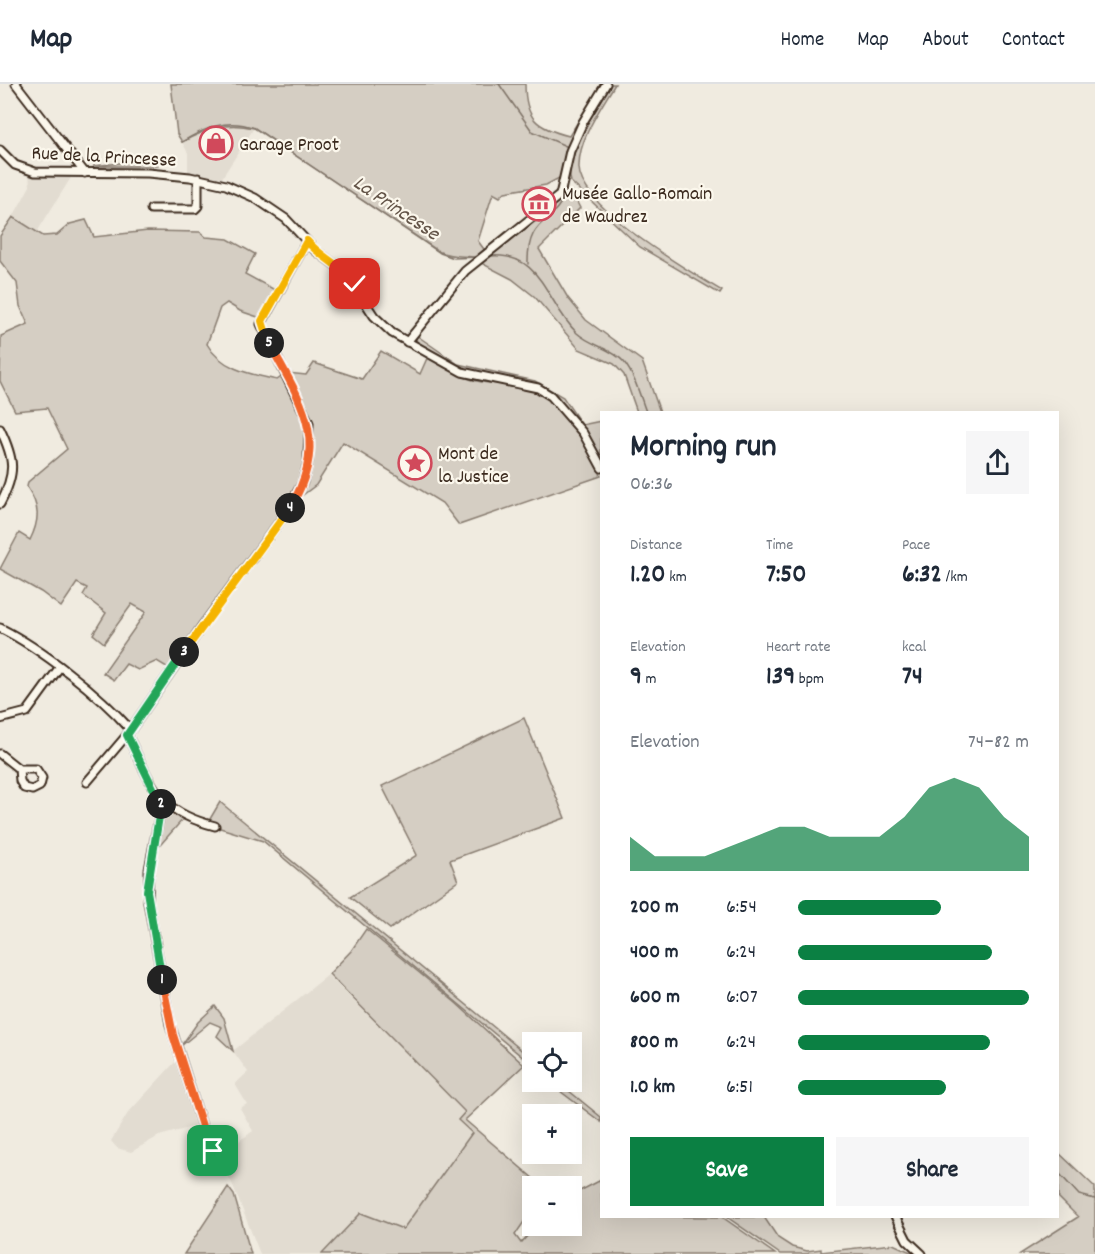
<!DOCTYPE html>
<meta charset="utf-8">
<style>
:root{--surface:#fff;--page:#f6f6f7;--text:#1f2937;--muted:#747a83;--line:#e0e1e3;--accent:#0b8043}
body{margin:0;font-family:Dekko,sans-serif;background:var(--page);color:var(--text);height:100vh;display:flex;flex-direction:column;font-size:22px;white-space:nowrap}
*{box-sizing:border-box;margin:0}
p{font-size:20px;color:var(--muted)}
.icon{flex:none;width:33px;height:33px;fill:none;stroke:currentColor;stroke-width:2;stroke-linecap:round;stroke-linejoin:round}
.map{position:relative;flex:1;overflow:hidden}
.drawer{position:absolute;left:600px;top:327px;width:459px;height:807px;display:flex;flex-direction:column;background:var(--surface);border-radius:0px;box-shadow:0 6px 24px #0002}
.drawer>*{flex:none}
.tools{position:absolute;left:522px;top:948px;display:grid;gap:12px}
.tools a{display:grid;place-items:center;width:60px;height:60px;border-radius:0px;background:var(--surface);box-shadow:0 6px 24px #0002;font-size:30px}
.pin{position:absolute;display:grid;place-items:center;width:51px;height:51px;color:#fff;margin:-26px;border-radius:12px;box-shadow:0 3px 9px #0006}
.km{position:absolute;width:30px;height:30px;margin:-15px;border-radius:50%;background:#222;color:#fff;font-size:16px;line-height:30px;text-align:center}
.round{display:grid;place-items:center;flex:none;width:63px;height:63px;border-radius:0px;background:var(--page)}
.overview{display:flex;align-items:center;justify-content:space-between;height:102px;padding:0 30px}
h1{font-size:33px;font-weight:700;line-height:45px}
.metrics{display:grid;grid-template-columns:repeat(3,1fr);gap:9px;height:102px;padding:6px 30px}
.metrics div{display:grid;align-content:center}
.metrics b{font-size:26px;font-weight:700}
.metrics small{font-size:16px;font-weight:400}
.metrics p{font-size:16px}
.chart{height:168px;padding:12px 30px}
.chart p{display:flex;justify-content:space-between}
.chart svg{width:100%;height:108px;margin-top:6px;fill:var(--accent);opacity:.7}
.action{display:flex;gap:12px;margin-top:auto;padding:12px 30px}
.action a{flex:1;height:69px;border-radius:0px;background:var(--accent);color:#fff;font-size:24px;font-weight:700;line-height:69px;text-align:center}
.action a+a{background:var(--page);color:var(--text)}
ul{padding:0 30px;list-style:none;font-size:20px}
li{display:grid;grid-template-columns:96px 72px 1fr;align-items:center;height:45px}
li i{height:15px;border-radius:8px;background:var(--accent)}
header{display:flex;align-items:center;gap:36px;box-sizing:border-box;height:84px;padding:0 30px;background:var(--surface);border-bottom:2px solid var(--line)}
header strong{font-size:28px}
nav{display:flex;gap:33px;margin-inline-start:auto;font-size:21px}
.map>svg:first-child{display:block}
.built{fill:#e2dcd1}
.green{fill:#d5cec3;stroke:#887c70;stroke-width:1.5}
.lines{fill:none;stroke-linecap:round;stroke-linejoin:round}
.stream{stroke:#7f7367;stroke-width:1.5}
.minor-casing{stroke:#3b2a1e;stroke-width:11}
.minor{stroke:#fbf7ec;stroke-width:7}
.split-1-casing{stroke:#fff;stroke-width:12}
.split-2-casing{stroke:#fff;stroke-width:12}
.split-3-casing{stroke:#fff;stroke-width:12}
.split-4-casing{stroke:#fff;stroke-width:12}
.split-5-casing{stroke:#fff;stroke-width:12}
.split-6-casing{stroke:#fff;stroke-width:12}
.split-1{stroke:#f0652b;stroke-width:8}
.split-2{stroke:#22a559;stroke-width:8}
.split-3{stroke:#22a559;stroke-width:8}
.split-4{stroke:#f5b400;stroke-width:8}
.split-5{stroke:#f0652b;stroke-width:8}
.split-6{stroke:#f5b400;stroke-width:8}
.labels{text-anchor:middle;stroke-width:4.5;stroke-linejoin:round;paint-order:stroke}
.poi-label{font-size:20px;fill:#3b2a1e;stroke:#fbf7ec;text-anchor:start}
.street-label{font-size:20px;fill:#3b2a1e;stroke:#fbf7ec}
.water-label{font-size:21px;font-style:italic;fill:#635448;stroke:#fbf7ec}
</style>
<header>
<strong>Map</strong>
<nav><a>Home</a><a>Map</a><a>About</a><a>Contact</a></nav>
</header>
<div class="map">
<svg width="1095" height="1170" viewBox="0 0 1095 1170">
<rect width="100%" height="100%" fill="#f0ebe0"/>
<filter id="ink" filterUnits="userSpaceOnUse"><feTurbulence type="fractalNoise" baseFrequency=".0167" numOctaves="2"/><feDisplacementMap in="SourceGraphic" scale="12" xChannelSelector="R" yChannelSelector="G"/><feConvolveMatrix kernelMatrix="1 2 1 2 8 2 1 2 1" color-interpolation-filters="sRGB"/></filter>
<g filter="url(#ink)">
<!-- built -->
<g class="built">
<path d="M238,40L254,44L220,97L188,90V69L182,58L210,43Z"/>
<path d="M29,89L72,92L37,148L13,133L30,102Z"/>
<path d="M328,891L465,1029L458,1036L472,1049L403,1145L361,1130L322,1170H260L232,1099L217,1073L253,1047L240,1024L247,1020L235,1000L248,988L233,967Z"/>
<path d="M176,977L200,1041L159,1052L131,1068L117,1064L111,1057L128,1029Z"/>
</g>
<!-- green -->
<g class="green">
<path d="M171,0H525C525,35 537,44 569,52L602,0L587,30L563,92L546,101L505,108L500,113L493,109L478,157L486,168L479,174C465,171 454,174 440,168L254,44C225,37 207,45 182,58L177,50Z"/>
<path d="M610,0H615C601,24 578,55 579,84C580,124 689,187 722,207L720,210L640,163L571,98C563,71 596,22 610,0Z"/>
<path d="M154,72L158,82H93L138,77Z"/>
<path d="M566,107H571L580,124L539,165L568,214L586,236L642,277L660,328H637L624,291L614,280L579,265L535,213L512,195L481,179L545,130Z"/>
<path d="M13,133L43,152L57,151L70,140L86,136L94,153L148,147L200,148L206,153L228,155L255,170L245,190L277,207L261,234L240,227L227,219L220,224L207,260C221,285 250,290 277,296L287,289L306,291L314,279L362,295L381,267L420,290L428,272C444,282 459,293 477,297C494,301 511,299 528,303C564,313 592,357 601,392L459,441L442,419L343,358L316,401L300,413L312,381V336L306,331C307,365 308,386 292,416L170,585L157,577L138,586L126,580L114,596L103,589L146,528L132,520L104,559L93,550L106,529L83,511L87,504L77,499L61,523L41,508L0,485L19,449L30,456C40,436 40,422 27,403L28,398L67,365L47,324L15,327L0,297L1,252L28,240L20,222L17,199L0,177V152Z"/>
<path d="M416,251L458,280L535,297L563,313L582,341L601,337V377L568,325L546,307L465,288L417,261Z"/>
<path d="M524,634L565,734L450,776L458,797L390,845L350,813L417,771L382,702Z"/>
<path d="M220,718L501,949L532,975V981L263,757L207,740Z"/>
<path d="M169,726L184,734L154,768L162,732Z"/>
<path d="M366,845L456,919L524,981L465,1036L542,1102H532V1126L515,1151L521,1159L536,1142H572V1111L601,1096L602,1132L722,1133L775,1170H322L361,1129L403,1145L472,1049L458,1036L465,1028L329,890L351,867Z"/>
<path d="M215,922L224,934L233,967L217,952L222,943L210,938L181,962L198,938Z"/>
<path d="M548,998H558L601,1033V1038Z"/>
<path d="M1058,1068L1095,1103V1170H1020L1078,1133L1058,1113Z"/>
<path d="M228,1103L234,1111L251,1170H184Z"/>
<path d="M727,1133H764L778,1154L792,1163L807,1167L821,1165V1168L893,1160L915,1170H780Z"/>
</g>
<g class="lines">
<!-- stream -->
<g class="stream">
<path d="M499,0L532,47L568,63"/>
<path d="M182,58C206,43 227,34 255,44L440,169L454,174L479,173"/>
<path d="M490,172C543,168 545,218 577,249C590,261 613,265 624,278C635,292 640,312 646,328"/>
<path d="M528,180C527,133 552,142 567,108"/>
<path d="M1058,1088L1079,1111L1095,1115"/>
</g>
<defs>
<g id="minor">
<path d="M16,0L85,89"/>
<path d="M0,66L15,81L35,88L148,89L190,93L226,101L255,114L286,135L315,166L345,188L374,232L392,249L462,288L538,304L551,312L583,349L602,384"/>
<path d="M151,125H195L198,122V94"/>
<path d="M407,258L465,187L560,111L570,67L583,38L606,0"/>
<path d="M0,345C15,376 16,389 0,420"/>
<path d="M0,544C42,565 99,610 130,645"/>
<path d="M0,635L27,628L59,584"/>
<path d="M127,651C153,701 155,727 215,742"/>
<path d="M0,670L19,685H36L42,694L40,702L32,706L24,704L20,697L19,685"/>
<path d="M87,698L127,651L203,541L286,429L303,398L308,378L309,339L261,240L307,157"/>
<path d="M162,718L149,786L148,817L170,940L202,1042L215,1071"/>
<path d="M895,1132L907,1156L922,1170"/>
</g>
</defs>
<!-- minor casing -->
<use href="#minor" class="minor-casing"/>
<!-- minor -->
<use href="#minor" class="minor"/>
</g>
</g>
<g class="lines" filter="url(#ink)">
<defs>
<path id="split-1" d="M162,896L173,951L202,1042L213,1067"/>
<path id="split-2" d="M161,720L147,807L162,896"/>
<path id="split-3" d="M161,720L127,651L184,568"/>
<path id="split-4" d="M184,568L290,424"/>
<path id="split-5" d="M269,259C302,319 330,357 290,424"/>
<path id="split-6" d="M269,259L262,237L307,157C321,174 342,181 355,200"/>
</defs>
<!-- split-1 casing -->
<use href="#split-1" class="split-1-casing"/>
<!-- split-2 casing -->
<use href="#split-2" class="split-2-casing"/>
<!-- split-3 casing -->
<use href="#split-3" class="split-3-casing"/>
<!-- split-4 casing -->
<use href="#split-4" class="split-4-casing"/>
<!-- split-5 casing -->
<use href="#split-5" class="split-5-casing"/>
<!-- split-6 casing -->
<use href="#split-6" class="split-6-casing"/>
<!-- split-1 -->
<use href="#split-1" class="split-1"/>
<!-- split-2 -->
<use href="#split-2" class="split-2"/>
<!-- split-3 -->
<use href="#split-3" class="split-3"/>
<!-- split-4 -->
<use href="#split-4" class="split-4"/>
<!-- split-5 -->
<use href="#split-5" class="split-5"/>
<!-- split-6 -->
<use href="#split-6" class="split-6"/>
</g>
<!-- icons -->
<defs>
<symbol id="shop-ring" viewBox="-11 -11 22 22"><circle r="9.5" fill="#fbf7ec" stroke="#d1495b" stroke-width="1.5"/><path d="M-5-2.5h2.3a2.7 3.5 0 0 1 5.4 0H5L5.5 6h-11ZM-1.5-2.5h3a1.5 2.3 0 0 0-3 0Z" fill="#d1495b"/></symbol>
<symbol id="museum-ring" viewBox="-11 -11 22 22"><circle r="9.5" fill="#fbf7ec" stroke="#d1495b" stroke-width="1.5"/><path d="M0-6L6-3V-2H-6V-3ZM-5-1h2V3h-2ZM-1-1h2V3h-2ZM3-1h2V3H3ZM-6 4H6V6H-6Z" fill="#d1495b"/></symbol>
<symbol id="sight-ring" viewBox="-11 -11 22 22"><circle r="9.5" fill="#fbf7ec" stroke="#d1495b" stroke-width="1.5"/><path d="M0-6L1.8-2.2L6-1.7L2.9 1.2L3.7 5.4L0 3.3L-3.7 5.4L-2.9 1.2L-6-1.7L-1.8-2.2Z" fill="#d1495b"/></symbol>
</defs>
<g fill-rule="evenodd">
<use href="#shop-ring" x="197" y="40" width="38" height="38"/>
<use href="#museum-ring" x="520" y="101" width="38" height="38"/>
<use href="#sight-ring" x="396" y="360" width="38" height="38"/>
</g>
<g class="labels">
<!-- poi labels -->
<g class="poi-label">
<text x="239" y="66">Garage Proot</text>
<text x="562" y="115">Musée Gallo-Romain<tspan x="562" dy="23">de Waudrez</tspan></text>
<text x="438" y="375">Mont de<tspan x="438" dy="23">la Justice</tspan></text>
</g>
<!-- street labels -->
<g class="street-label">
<text transform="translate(104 71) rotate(3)" y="7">Rue de la Princesse</text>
</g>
<!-- water labels -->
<g class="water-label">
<text transform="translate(397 123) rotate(34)" y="7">La Princesse</text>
</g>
</g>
</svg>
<div class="tools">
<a><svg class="icon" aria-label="locate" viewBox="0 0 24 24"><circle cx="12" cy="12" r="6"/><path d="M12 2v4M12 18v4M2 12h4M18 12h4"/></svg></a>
<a>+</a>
<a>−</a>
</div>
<div class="pin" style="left:213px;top:1067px;background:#1e9e55"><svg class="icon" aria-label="arrive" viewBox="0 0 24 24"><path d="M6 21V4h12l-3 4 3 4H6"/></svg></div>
<div class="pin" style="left:355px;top:200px;background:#d93025"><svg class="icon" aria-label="check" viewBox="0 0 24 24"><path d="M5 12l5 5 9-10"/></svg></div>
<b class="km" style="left:162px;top:896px">1</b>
<b class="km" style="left:161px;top:720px">2</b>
<b class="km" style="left:184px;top:568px">3</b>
<b class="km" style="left:290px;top:424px">4</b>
<b class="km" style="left:269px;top:259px">5</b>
<section class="drawer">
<div class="overview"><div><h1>Morning run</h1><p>06:36</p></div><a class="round"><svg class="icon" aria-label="share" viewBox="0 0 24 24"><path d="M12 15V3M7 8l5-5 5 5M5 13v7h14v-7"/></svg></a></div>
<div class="metrics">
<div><p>Distance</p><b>1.20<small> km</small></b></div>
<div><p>Time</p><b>7:50</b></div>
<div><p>Pace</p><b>6:32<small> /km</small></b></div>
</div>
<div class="metrics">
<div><p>Elevation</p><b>9<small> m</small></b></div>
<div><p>Heart rate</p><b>139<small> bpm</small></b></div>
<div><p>kcal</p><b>74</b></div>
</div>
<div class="chart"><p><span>Elevation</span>74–82 m</p>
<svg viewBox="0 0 160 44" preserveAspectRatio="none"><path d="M0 44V30L10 38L20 38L30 38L40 34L50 30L60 26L70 26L80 30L90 30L100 30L110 22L120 10L130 6L140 10L150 22L160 30V44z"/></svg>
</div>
<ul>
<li><b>200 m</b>6:54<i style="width:62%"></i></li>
<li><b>400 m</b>6:24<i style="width:84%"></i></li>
<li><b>600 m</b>6:07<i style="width:100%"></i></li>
<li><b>800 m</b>6:24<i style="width:83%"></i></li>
<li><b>1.0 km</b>6:51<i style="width:64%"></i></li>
</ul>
<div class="action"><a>Save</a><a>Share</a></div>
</section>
</div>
